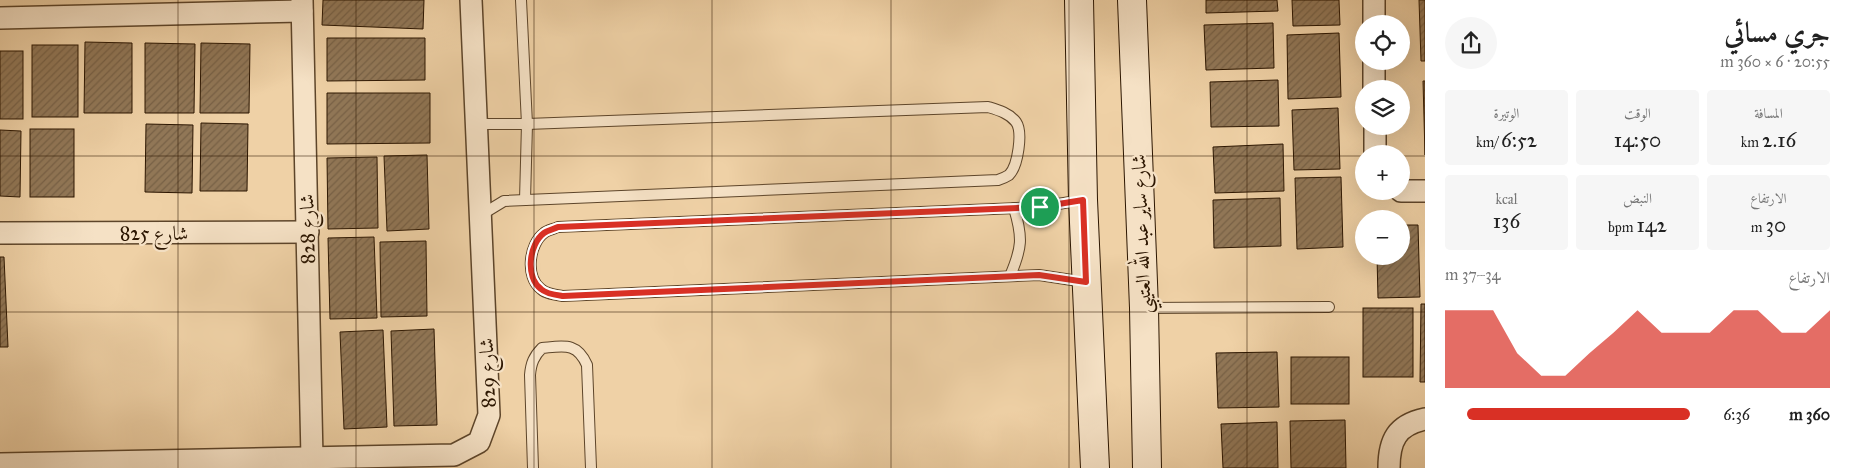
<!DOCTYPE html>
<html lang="ar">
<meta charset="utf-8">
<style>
:root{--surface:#fff;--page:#f6f6f6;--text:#222;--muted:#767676;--accent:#d93025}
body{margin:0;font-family:"IM FELL Great Primer",Amiri,serif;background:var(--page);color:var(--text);direction:rtl;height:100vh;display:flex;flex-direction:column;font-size:19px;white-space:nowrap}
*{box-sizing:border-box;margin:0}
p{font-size:16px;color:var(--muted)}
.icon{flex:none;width:28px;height:28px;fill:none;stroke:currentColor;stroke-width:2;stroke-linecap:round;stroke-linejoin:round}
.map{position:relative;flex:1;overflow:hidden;direction:ltr}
.side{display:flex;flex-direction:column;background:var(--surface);width:425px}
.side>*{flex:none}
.buttons{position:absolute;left:1355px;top:15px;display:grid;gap:10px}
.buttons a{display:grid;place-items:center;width:55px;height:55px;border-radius:50%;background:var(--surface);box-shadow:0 5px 20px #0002;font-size:25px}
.pin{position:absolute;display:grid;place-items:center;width:42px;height:42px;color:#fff;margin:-21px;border:2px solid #fff;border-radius:50%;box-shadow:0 1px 5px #0007}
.round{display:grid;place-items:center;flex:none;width:52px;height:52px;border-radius:26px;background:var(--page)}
.summary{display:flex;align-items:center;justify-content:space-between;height:85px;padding:0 20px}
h1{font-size:28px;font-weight:600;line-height:38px}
.stats{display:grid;grid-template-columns:repeat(3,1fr);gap:8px;height:85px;padding:5px 20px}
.stats div{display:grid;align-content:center;border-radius:5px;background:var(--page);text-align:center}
.stats b{font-size:21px;font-weight:600}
.stats small{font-size:14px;font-weight:400}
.stats p{font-size:14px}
.chart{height:140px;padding:10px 20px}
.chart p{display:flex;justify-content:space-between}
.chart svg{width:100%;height:90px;margin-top:5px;fill:var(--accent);opacity:.7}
ul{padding:0 20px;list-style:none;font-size:16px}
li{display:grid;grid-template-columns:80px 60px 1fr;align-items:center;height:38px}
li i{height:12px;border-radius:6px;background:var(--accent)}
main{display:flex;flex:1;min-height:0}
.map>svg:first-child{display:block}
.building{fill:url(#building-hatch);stroke:#2c1601}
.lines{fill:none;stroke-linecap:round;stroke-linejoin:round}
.lane-casing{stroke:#5d452a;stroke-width:12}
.street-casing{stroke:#5d452a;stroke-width:24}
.secondary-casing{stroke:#2c1601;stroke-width:30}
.lane{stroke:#f5e1c5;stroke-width:10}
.street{stroke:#f5e1c5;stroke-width:21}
.secondary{stroke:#f5e1c5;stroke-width:28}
.route-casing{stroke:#fff;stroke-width:10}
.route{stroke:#d93025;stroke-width:6}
.grid{fill:none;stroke:#2c1601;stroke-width:1;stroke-opacity:0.55}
.labels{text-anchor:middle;stroke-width:4.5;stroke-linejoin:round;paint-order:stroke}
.street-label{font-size:20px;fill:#2c1601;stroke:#f5e1c5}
</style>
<main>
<section class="side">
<div class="summary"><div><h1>جري مسائي</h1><p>20:55 · 6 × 360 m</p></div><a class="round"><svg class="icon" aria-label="share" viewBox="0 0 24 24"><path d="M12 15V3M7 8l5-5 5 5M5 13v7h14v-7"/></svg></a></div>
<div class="stats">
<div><p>المسافة</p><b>2.16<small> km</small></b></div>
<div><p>الوقت</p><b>14:50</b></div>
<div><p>الوتيرة</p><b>6:52<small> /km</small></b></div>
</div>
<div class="stats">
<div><p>الارتفاع</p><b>30<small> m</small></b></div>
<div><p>النبض</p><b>142<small> bpm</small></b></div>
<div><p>kcal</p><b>136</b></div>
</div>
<div class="chart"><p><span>الارتفاع</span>34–37 m</p>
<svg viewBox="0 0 160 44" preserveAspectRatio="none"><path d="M0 44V6L10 6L20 6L30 27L40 38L50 38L60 27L70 17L80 6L90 17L100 17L110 17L120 6L130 6L140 17L150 17L160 6V44z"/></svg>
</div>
<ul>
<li><b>360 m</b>6:36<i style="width:91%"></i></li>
</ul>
</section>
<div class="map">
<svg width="1425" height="468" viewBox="0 0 1425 468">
<defs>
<pattern id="building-hatch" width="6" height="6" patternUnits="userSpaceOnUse" patternTransform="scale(1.25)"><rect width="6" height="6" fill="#917757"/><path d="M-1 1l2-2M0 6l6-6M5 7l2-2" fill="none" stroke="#776146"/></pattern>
</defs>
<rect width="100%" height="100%" fill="#efd1a6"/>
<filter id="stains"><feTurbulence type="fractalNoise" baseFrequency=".004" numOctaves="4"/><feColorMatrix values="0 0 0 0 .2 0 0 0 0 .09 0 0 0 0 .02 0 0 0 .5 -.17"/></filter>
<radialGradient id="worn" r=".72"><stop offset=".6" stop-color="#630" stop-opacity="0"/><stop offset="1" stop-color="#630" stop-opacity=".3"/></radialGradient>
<!-- building -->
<g class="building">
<path d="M323,0H424L423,29L322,25Z"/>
<path d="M1206,0H1277L1278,11L1206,13Z"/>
<path d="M1292,0H1339L1340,25L1293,26Z"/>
<path d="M1419,0H1425V61H1421Z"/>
<path d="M1273,23L1274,68L1206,70L1204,25Z"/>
<path d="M1339,33L1341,97L1288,99L1287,35Z"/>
<path d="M327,38H425V80L327,81Z"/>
<path d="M85,42L132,43V113H84Z"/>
<path d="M145,43L195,44L194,113H145Z"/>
<path d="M201,43L250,44L249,113H200Z"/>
<rect x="32" y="45" width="46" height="72"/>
<rect x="0" y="51" width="23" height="68"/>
<path d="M1278,80L1279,126L1211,127L1210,82Z"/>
<path d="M1423,81H1425V155Z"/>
<path d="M327,93H430V143L327,144Z"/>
<path d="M1338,108L1340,169L1294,170L1292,110Z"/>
<path d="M201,123L248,124L247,191H200Z"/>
<path d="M146,124L193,125L192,193L145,192Z"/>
<rect x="30" y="129" width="44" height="68"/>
<path d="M0,130L21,131L20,197L0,196Z"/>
<path d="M1283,144L1284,191L1215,193L1213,147Z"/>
<path d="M427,155L429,229L387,231L384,156Z"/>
<path d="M377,157L378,228L328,229L327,158Z"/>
<path d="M1341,177L1343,247L1297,249L1295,178Z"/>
<path d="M1280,198L1281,246L1214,248L1213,200Z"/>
<path d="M1401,225H1418L1420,297L1378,298L1377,256H1401Z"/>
<path d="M374,237L377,318L330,319L328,238Z"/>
<path d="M426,241L427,316L381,317L380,242Z"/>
<path d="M0,257H4L8,347H0Z"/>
<path d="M1421,304H1425V382H1420Z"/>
<rect x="1363" y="308" width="50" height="69"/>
<path d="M434,329L437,425L394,426L391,331Z"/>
<path d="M383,330L387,427L344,429L340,332Z"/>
<path d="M1277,352L1279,407L1218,408L1216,353Z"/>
<rect x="1291" y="357" width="58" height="47"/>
<path d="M1345,420L1346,468H1291L1290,421Z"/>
<path d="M1277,422L1278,468H1223L1221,424Z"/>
</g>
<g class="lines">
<defs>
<g id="lane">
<path d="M521,0L527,124L525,200"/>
<path d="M476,124H527L988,107C998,110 1009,113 1016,122C1023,132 1018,166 1009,175C1006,177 1001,179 998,180L504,201L481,215"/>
<path d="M1082,200L1040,207L558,227C554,229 547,230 544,233C529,244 525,277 541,289C546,294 556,295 563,296L1039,275L1085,282"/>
<path d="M1010,276C1022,248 1023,238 1014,208"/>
<path d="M1145,308L1329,307"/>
<path d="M533,468L530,375C531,363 534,356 542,348C564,346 577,342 587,365L591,468"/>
</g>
<g id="street">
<path d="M302,0L312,458"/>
<path d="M1374,0V24"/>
<path d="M0,18L302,11"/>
<path d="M1374,61V89"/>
<path d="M1375,126V154"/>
<path d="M1401,191H1425"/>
<path d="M0,233L308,232"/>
<path d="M0,464L454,455L479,442L489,415L471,0"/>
<path d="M1389,468C1389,440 1397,425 1425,419"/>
</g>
<g id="secondary">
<path d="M1079,0L1083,200L1095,468"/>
<path d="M1132,0L1144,308L1147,468"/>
</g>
</defs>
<!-- lane casing -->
<use href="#lane" class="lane-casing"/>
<!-- street casing -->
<use href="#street" class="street-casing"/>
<!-- secondary casing -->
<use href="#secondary" class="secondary-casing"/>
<!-- lane -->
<use href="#lane" class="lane"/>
<!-- street -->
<use href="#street" class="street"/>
<!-- secondary -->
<use href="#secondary" class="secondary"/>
</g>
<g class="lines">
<defs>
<path id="route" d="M1083,200L1086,282L1039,275L563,296C556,295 546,294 541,289C525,277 529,244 544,233C548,230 554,229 558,227L1040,207Z"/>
</defs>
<!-- route casing -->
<use href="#route" class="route-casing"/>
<!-- route -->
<use href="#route" class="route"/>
</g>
<!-- grid -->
<path class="grid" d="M178,0V468M356,0V468M534,0V468M712,0V468M891,0V468M1069,0V468M1247,0V468M0,156H1364M1401,156H1425M0,312H1425"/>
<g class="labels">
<!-- street labels -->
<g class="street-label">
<text transform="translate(307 229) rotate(-91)" y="7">شارع 828</text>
<text x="154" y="240">شارع 825</text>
<text transform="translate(1141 234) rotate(-92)" y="7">شارع ساير عبد الله العتيبي</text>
<text transform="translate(487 373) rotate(-92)" y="7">شارع 829</text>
</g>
</g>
<rect width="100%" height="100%" filter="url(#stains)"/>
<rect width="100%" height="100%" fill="url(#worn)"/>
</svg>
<div class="buttons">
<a><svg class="icon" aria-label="locate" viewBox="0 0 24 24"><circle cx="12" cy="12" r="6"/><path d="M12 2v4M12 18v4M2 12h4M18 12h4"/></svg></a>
<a><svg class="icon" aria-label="layers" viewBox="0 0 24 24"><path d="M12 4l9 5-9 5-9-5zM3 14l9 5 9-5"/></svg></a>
<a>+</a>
<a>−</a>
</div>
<div class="pin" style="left:1040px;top:207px;background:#1e9e55"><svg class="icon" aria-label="arrive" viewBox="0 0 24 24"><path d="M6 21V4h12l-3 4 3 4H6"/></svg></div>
</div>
</main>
